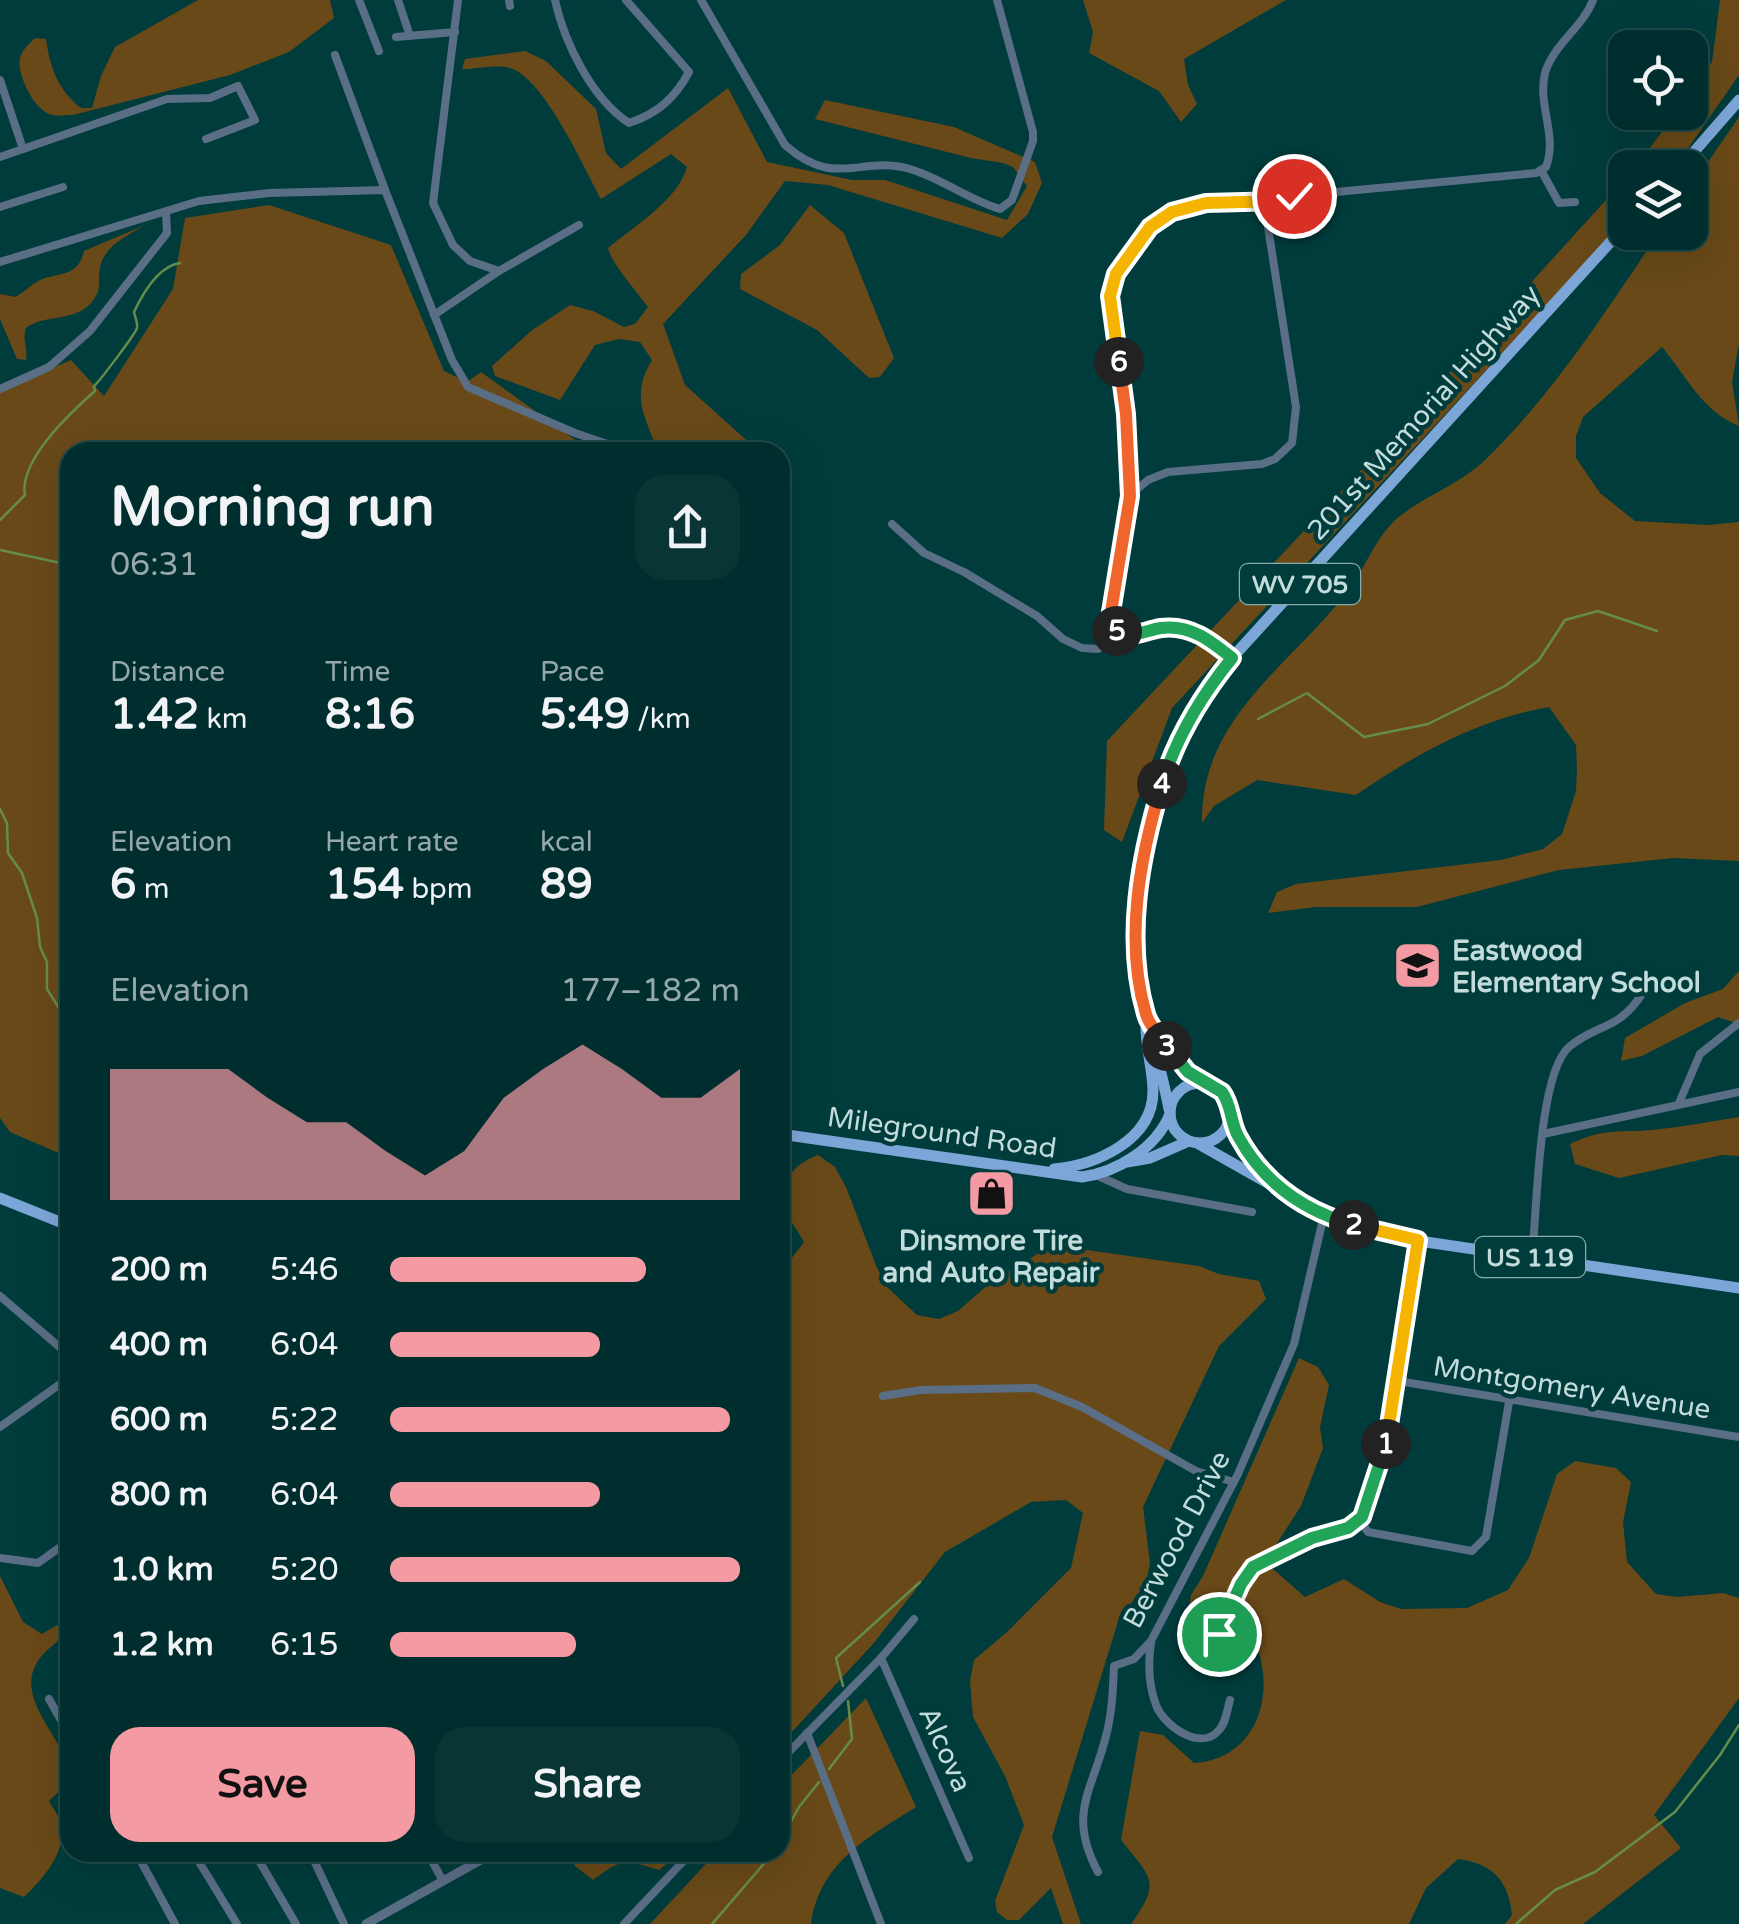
<!DOCTYPE html>
<meta charset="utf-8">
<style>
:root{--surface:#002d2d;--page:#0a3535;--text:#f1f3f6;--muted:#95a8aa;--line:#224949;--accent:#f49aa3}
body{margin:0;font-family:"Varela Round",sans-serif;background:var(--page);color:var(--text);height:100vh;display:flex;flex-direction:column;font-size:38px;white-space:nowrap}
*{box-sizing:border-box;margin:0}
p{font-size:32px;color:var(--muted)}
.icon{flex:none;width:55px;height:55px;fill:none;stroke:currentColor;stroke-width:2;stroke-linecap:round;stroke-linejoin:round}
.map{position:relative;flex:1;overflow:hidden}
.side{position:absolute;left:60px;top:442px;width:730px;height:1420px;display:flex;flex-direction:column;background:var(--surface);border-radius:30px;box-shadow:0 10px 40px #0002,0 0 0 2px var(--line)}
.side>*{flex:none}
.buttons{position:absolute;left:1608px;top:30px;display:grid;gap:20px}
.buttons a{display:grid;place-items:center;width:100px;height:100px;border-radius:20px;background:var(--surface);box-shadow:0 10px 40px #0002,0 0 0 2px var(--line);font-size:50px}
.pin{position:absolute;display:grid;place-items:center;width:85px;height:85px;color:#fff;margin:-42px;border:5px solid #fff;border-radius:50%;box-shadow:0 2px 10px #0007}
.km{position:absolute;width:50px;height:50px;margin:-25px;border-radius:50%;background:#222;color:#fff;font-size:28px;line-height:50px;text-align:center}
.round{display:grid;place-items:center;flex:none;width:105px;height:105px;border-radius:30px;background:var(--page)}
.summary{display:flex;align-items:center;justify-content:space-between;height:170px;padding:0 50px}
h1{font-size:55px;font-weight:700;line-height:75px}
.stats{display:grid;grid-template-columns:repeat(3,1fr);gap:15px;height:170px;padding:10px 50px}
.stats div{display:grid;align-content:center}
.stats b{font-size:42px;font-weight:700}
.stats small{font-size:28px;font-weight:400}
.stats p{font-size:28px}
.chart{height:280px;padding:20px 50px}
.chart p{display:flex;justify-content:space-between}
.chart svg{width:100%;height:180px;margin-top:10px;fill:var(--accent);opacity:.7}
.primary-button{display:flex;gap:20px;margin-top:auto;padding:20px 50px}
.primary-button a{flex:1;height:115px;border-radius:30px;background:var(--accent);color:#111;font-size:40px;font-weight:700;line-height:115px;text-align:center}
.primary-button a+a{background:var(--page);color:var(--text)}
ul{padding:0 50px;list-style:none;font-size:32px}
li{display:grid;grid-template-columns:160px 120px 1fr;align-items:center;height:75px}
li i{height:25px;border-radius:12px;background:var(--accent)}
.map>svg:first-child{display:block}
.green{fill:#694918}
.lines{fill:none;stroke-linecap:round;stroke-linejoin:round}
.stream{stroke:#668c4c;stroke-width:2.5}
.minor{stroke:#5a6e86;stroke-width:8}
.tertiary{stroke:#5a6e86;stroke-width:9}
.primary{stroke:#7da6d8;stroke-width:11}
.split-1-casing{stroke:#fff;stroke-width:20}
.split-2-casing{stroke:#fff;stroke-width:20}
.split-3-casing{stroke:#fff;stroke-width:20}
.split-4-casing{stroke:#fff;stroke-width:20}
.split-5-casing{stroke:#fff;stroke-width:20}
.split-6-casing{stroke:#fff;stroke-width:20}
.split-7-casing{stroke:#fff;stroke-width:20}
.split-1{stroke:#22a559;stroke-width:12}
.split-2{stroke:#f5b400;stroke-width:12}
.split-3{stroke:#22a559;stroke-width:12}
.split-4{stroke:#f0652b;stroke-width:12}
.split-5{stroke:#22a559;stroke-width:12}
.split-6{stroke:#f0652b;stroke-width:12}
.split-7{stroke:#f5b400;stroke-width:12}
.labels{text-anchor:middle;stroke-width:9;stroke-linejoin:round;paint-order:stroke}
.shield{fill:#003c3c;stroke:#88acab;stroke-width:2.5}
.shield-label{font-size:25px;font-weight:bold;fill:#c2dcdb}
.street-label{font-size:28px;fill:#c2dcdb;stroke:#003c3c}
.poi-label{font-size:28px;font-weight:bold;fill:#c2dcdb;stroke:#003c3c;text-anchor:start}
</style>
<div class="map">
<svg width="1739" height="1924" viewBox="0 0 1739 1924">
<rect width="100%" height="100%" fill="#003c3c"/>
<!-- green -->
<g class="green">
<path d="M198,0H330L334,18L289,52L230,75L73,115C65,115 56,117 49,114C34,109 16,73 20,58C22,50 29,44 35,38L46,39C50,68 58,90 81,108H92L101,76L115,47Z"/>
<path d="M1083,0H1286L1184,59L1188,85L1197,104L1181,122L1159,91L1089,53L1093,32Z"/>
<path d="M1720,0H1739V75L1675,167L1635,168L1676,113L1690,112V92L1712,62Z"/>
<path d="M525,51L546,61L596,109L606,153L621,169L728,88L767,162L852,180H885L1007,220L1027,186L1013,167L1003,163L971,158L815,119L825,100L954,127L1035,162L1042,183L1028,214L1002,238L828,185L785,181L746,235L663,324L685,385L754,447L750,452H658C645,416 630,396 652,360L640,342L619,339L595,345L560,400L495,376L492,366L531,331L570,305L593,311L624,327L635,324L648,307C637,292 611,263 608,248C633,227 678,200 687,167L671,154L601,199C584,168 544,78 510,68C497,64 477,69 462,69L465,59Z"/>
<path d="M1739,117V343L1732,382L1739,426C1703,412 1686,376 1662,347L1583,417L1576,436V458L1600,493L1635,521L1708,525L1739,522V861L1673,858L1559,870L1417,907H1316L1268,913L1277,892L1296,884L1501,860L1543,849L1562,834L1576,791L1577,768L1576,745L1549,707C1479,719 1414,755 1356,795L1257,780L1214,806L1202,823C1200,718 1291,665 1348,591C1367,566 1375,536 1400,516C1425,496 1459,484 1483,462C1553,395 1605,312 1659,233L1690,232V188Z"/>
<path d="M1625,179V221L1172,708L1122,842L1104,830L1107,741L1361,470Z"/>
<path d="M269,205L391,245L444,371L467,382L481,372L585,447L601,452H70V1158L10,1132L0,1118V390L71,360L104,396L173,289L185,218Z"/>
<path d="M810,205L844,233L894,358L880,377L869,378L817,330L740,289L741,274L780,245Z"/>
<path d="M145,225C127,236 105,245 100,267C97,283 103,289 91,303C74,322 45,314 26,328C22,340 28,348 26,360L17,359L0,319V294L16,297C25,291 35,281 45,278C64,273 79,274 84,251Z"/>
<path d="M1739,971V1024L1718,1017L1642,1056L1621,1061L1625,1038L1685,1003L1723,989Z"/>
<path d="M1739,1117V1156L1722,1155L1619,1178L1575,1164L1570,1144C1607,1126 1624,1134 1661,1129C1687,1126 1713,1121 1739,1117Z"/>
<path d="M818,1155L835,1167L846,1187L877,1268L887,1287L917,1315L939,1319L958,1311L990,1283L1052,1245L1199,1266L1219,1274L1259,1281L1266,1299L1219,1346L1143,1507L1150,1563L1146,1585L1119,1618L1052,1837L1081,1924H1063L1051,1888L1019,1920H1007L997,1912L995,1901L1024,1825L1005,1776L973,1717L970,1681L974,1660L1007,1632L1071,1568L1083,1513L1066,1500L1031,1502L945,1552L873,1644L780,1745V1260L791,1259L804,1242C798,1231 787,1217 784,1205C777,1181 798,1162 818,1155Z"/>
<path d="M1299,1358L1318,1367L1329,1385L1320,1427L1323,1448L1301,1506L1265,1562L1305,1597L1344,1579L1380,1602L1401,1609L1467,1608L1508,1590L1529,1558L1557,1474L1575,1461L1616,1468L1631,1482L1623,1522L1627,1562L1656,1594L1677,1597L1723,1593L1739,1598V1698L1654,1815L1681,1848L1583,1924H1505L1512,1915C1509,1881 1492,1863 1458,1859L1426,1888L1409,1924H1131C1162,1881 1151,1878 1121,1840L1140,1731L1163,1735L1194,1763C1243,1760 1268,1719 1263,1672C1261,1662 1261,1651 1252,1644C1238,1633 1205,1624 1188,1617L1191,1595L1203,1576Z"/>
<path d="M0,1576L23,1622L42,1634L61,1623L70,1608V1631C59,1641 43,1651 36,1664C15,1704 70,1741 70,1781L49,1801C53,1808 59,1816 61,1824C68,1851 42,1880 24,1897L0,1888Z"/>
<path d="M866,1698L916,1807C867,1838 820,1862 811,1924H650L716,1853L780,1852V1787Z"/>
<path d="M569,1853H680L659,1870C625,1859 622,1858 593,1880L575,1866Z"/>
</g>
<g class="lines">
<!-- stream -->
<g class="stream">
<path d="M0,520L25,495C19,461 70,413 95,391L94,386C99,382 136,333 137,328C138,322 135,317 134,312C143,293 158,266 180,263"/>
<path d="M0,550L70,565"/>
<path d="M1258,719L1307,693L1364,737L1428,724L1505,686L1539,660L1565,620L1598,611L1657,631"/>
<path d="M0,809L7,823L8,853L22,873L37,918L40,947L47,962V989L67,1021"/>
<path d="M843,1686L836,1658L920,1582"/>
<path d="M829,1769L852,1739L848,1701"/>
<path d="M780,1842L799,1807L819,1782"/>
<path d="M712,1924L774,1852"/>
<path d="M1516,1924L1555,1890L1595,1872L1675,1812L1720,1755L1739,1725"/>
</g>
<!-- minor -->
<g class="minor">
<path d="M359,0L379,51"/>
<path d="M398,0L410,36"/>
<path d="M458,0L433,203L453,245L470,261L499,271"/>
<path d="M509,0L510,6"/>
<path d="M555,0C564,42 592,99 629,123C657,114 675,98 689,72L626,0"/>
<path d="M701,0L785,145C837,191 861,153 913,170C944,180 969,200 1000,209L1012,200L1033,141V132L997,0"/>
<path d="M396,37L455,32"/>
<path d="M335,55L385,190"/>
<path d="M0,80L23,149"/>
<path d="M0,157L167,99L210,98L238,86L255,120L206,139"/>
<path d="M1541,170L1559,203L1575,202"/>
<path d="M0,207L63,187"/>
<path d="M0,262L199,201L269,193L385,190L452,360L468,387L575,433L631,452"/>
<path d="M434,315L499,271L579,225"/>
<path d="M0,389L49,367L90,331L167,233L166,212"/>
<path d="M1129,496L1148,480L1168,472L1262,464L1275,459L1292,443L1296,407L1268,227L1271,211L1279,202"/>
<path d="M892,524L924,553L964,572L1037,616L1063,639L1082,648L1098,649L1122,636"/>
<path d="M1232,658L1196,632L1176,627L1122,636L1110,618L1129,496L1126,414L1110,297L1116,274L1150,227L1171,211L1206,203L1279,201L1294,196L1536,173L1546,167C1558,135 1537,105 1545,73C1553,45 1583,27 1593,0"/>
<path d="M1679,1103L1700,1054L1739,1023"/>
<path d="M1543,1134L1739,1092"/>
<path d="M1096,1175L1127,1189L1252,1212"/>
<path d="M1419,1241L1383,1461L1359,1520L1368,1532L1472,1551L1486,1537L1509,1402"/>
<path d="M1532,1257C1537,1213 1538,1074 1569,1047C1597,1023 1617,1032 1642,994"/>
<path d="M0,1296L70,1356"/>
<path d="M1398,1381L1739,1437"/>
<path d="M883,1396L921,1390L1035,1388L1082,1407L1196,1471L1234,1482"/>
<path d="M0,1427L70,1377"/>
<path d="M0,1558L38,1563L70,1540"/>
<path d="M1219,1634C1244,1574 1251,1561 1315,1537C1330,1531 1345,1530 1359,1520"/>
<path d="M1151,1643C1148,1663 1149,1686 1156,1705C1164,1726 1201,1752 1219,1730C1226,1723 1227,1710 1230,1700"/>
<path d="M881,1658L969,1858"/>
<path d="M49,1699L70,1736"/>
<path d="M807,1733L881,1924"/>
<path d="M780,1761L881,1658L914,1619"/>
<path d="M136,1852L175,1924"/>
<path d="M193,1852L237,1924"/>
<path d="M254,1852L296,1924"/>
<path d="M310,1852L344,1924"/>
<path d="M427,1852L443,1881"/>
<path d="M1098,1872C1067,1814 1092,1792 1106,1736C1112,1714 1113,1689 1114,1666L1134,1659L1151,1641L1238,1474L1294,1344L1324,1215"/>
<path d="M624,1924L692,1852"/>
</g>
<!-- tertiary -->
<path class="tertiary" d="M366,1924L495,1852"/>
<!-- primary -->
<g class="primary">
<path d="M1680,168L1739,100"/>
<path d="M1154,1028L1177,1061L1205,1082"/>
<circle cx="1200" cy="1113" r="30"/>
<path d="M1169,1109C1159,1054 1137,1000 1135,944C1133,918 1139,893 1143,868C1158,789 1181,721 1232,658L1625,226"/>
<path d="M1230,1118L1238,1137L1268,1179"/>
<path d="M780,1134L1082,1177C1118,1172 1156,1148 1170,1114"/>
<path d="M1197,1143L1324,1215L1419,1241L1739,1288"/>
<path d="M1127,1162L1150,1158L1189,1141"/>
<path d="M1054,1169C1095,1165 1153,1141 1153,1091C1153,1070 1146,1049 1146,1027"/>
<path d="M0,1198L70,1226"/>
</g>
</g>
<g class="lines">
<defs>
<path id="split-1" d="M1219,1634L1241,1584L1253,1567L1312,1538L1348,1528L1362,1517L1386,1444"/>
<path id="split-2" d="M1354,1225L1418,1240L1386,1444"/>
<path id="split-3" d="M1167,1046L1188,1072L1222,1092C1232,1106 1230,1121 1238,1136C1263,1182 1304,1211 1354,1225"/>
<path id="split-4" d="M1162,784C1140,856 1124,940 1146,1014C1149,1026 1160,1035 1167,1046"/>
<path id="split-5" d="M1117,631L1122,636C1137,636 1148,630 1161,628C1190,624 1211,641 1232,658C1202,695 1176,738 1162,784"/>
<path id="split-6" d="M1117,631L1110,618L1130,496L1126,414L1119,362"/>
<path id="split-7" d="M1119,362L1110,296L1116,274L1150,227L1172,212L1206,203L1279,201L1294,196"/>
</defs>
<!-- split-1 casing -->
<use href="#split-1" class="split-1-casing"/>
<!-- split-2 casing -->
<use href="#split-2" class="split-2-casing"/>
<!-- split-3 casing -->
<use href="#split-3" class="split-3-casing"/>
<!-- split-4 casing -->
<use href="#split-4" class="split-4-casing"/>
<!-- split-5 casing -->
<use href="#split-5" class="split-5-casing"/>
<!-- split-6 casing -->
<use href="#split-6" class="split-6-casing"/>
<!-- split-7 casing -->
<use href="#split-7" class="split-7-casing"/>
<!-- split-1 -->
<use href="#split-1" class="split-1"/>
<!-- split-2 -->
<use href="#split-2" class="split-2"/>
<!-- split-3 -->
<use href="#split-3" class="split-3"/>
<!-- split-4 -->
<use href="#split-4" class="split-4"/>
<!-- split-5 -->
<use href="#split-5" class="split-5"/>
<!-- split-6 -->
<use href="#split-6" class="split-6"/>
<!-- split-7 -->
<use href="#split-7" class="split-7"/>
</g>
<!-- icons -->
<defs>
<symbol id="school-square" viewBox="-11 -11 22 22"><rect x="-9" y="-9" width="18" height="18" rx="4" fill="#f49aa3" stroke="#003c3c"/><path d="M0-5L7-2L0 1L-7-2ZM-4 1L0 2.5L4 1V4Q0 6-4 4Z" fill="#111"/></symbol>
<symbol id="shop-square" viewBox="-11 -11 22 22"><rect x="-9" y="-9" width="18" height="18" rx="4" fill="#f49aa3" stroke="#003c3c"/><path d="M-5-2.5h2.3a2.7 3.5 0 0 1 5.4 0H5L5.5 6h-11ZM-1.5-2.5h3a1.5 2.3 0 0 0-3 0Z" fill="#111"/></symbol>
</defs>
<g fill-rule="evenodd">
<use href="#school-square" x="1390" y="938" width="55" height="55"/>
<use href="#shop-square" x="964" y="1166" width="55" height="55"/>
</g>
<g class="labels">
<!-- shield labels -->
<g class="shield">
<rect x="1240" y="564" width="120" height="40" rx="8"/>
<rect x="1475" y="1237" width="110" height="40" rx="8"/>
</g>
<g class="shield-label">
<text x="1300" y="593">WV 705</text>
<text x="1530" y="1266">US 119</text>
</g>
<!-- street labels -->
<g class="street-label">
<text transform="translate(1423 412) rotate(-48)" y="10">201st Memorial Highway</text>
<text transform="translate(942 1132) rotate(8)" y="10">Mileground Road</text>
<text transform="translate(1572 1387) rotate(9)" y="10">Montgomery Avenue</text>
<text transform="translate(1176 1539) rotate(-62)" y="10">Berwood Drive</text>
<text transform="translate(946 1749) rotate(66)" y="10">Alcova</text>
</g>
<!-- poi labels -->
<g class="poi-label">
<text x="1452" y="960">Eastwood<tspan x="1452" dy="32">Elementary School</tspan></text>
<text x="991" y="1250" text-anchor="middle">Dinsmore Tire<tspan x="991" dy="32">and Auto Repair</tspan></text>
</g>
</g>
</svg>
<div class="buttons">
<a><svg class="icon" aria-label="locate" viewBox="0 0 24 24"><circle cx="12" cy="12" r="6"/><path d="M12 2v4M12 18v4M2 12h4M18 12h4"/></svg></a>
<a><svg class="icon" aria-label="layers" viewBox="0 0 24 24"><path d="M12 4l9 5-9 5-9-5zM3 14l9 5 9-5"/></svg></a>
</div>
<div class="pin" style="left:1219px;top:1634px;background:#1e9e55"><svg class="icon" aria-label="arrive" viewBox="0 0 24 24"><path d="M6 21V4h12l-3 4 3 4H6"/></svg></div>
<div class="pin" style="left:1294px;top:196px;background:#d93025"><svg class="icon" aria-label="check" viewBox="0 0 24 24"><path d="M5 12l5 5 9-10"/></svg></div>
<b class="km" style="left:1386px;top:1444px">1</b>
<b class="km" style="left:1354px;top:1225px">2</b>
<b class="km" style="left:1167px;top:1046px">3</b>
<b class="km" style="left:1162px;top:784px">4</b>
<b class="km" style="left:1117px;top:631px">5</b>
<b class="km" style="left:1119px;top:362px">6</b>
<section class="side">
<div class="summary"><div><h1>Morning run</h1><p>06:31</p></div><a class="round"><svg class="icon" aria-label="share" viewBox="0 0 24 24"><path d="M12 15V3M7 8l5-5 5 5M5 13v7h14v-7"/></svg></a></div>
<div class="stats">
<div><p>Distance</p><b>1.42<small> km</small></b></div>
<div><p>Time</p><b>8:16</b></div>
<div><p>Pace</p><b>5:49<small> /km</small></b></div>
</div>
<div class="stats">
<div><p>Elevation</p><b>6<small> m</small></b></div>
<div><p>Heart rate</p><b>154<small> bpm</small></b></div>
<div><p>kcal</p><b>89</b></div>
</div>
<div class="chart"><p><span>Elevation</span>177–182 m</p>
<svg viewBox="0 0 160 44" preserveAspectRatio="none"><path d="M0 44V12L10 12L20 12L30 12L40 19L50 25L60 25L70 32L80 38L90 32L100 19L110 12L120 6L130 12L140 19L150 19L160 12V44z"/></svg>
</div>
<ul>
<li><b>200 m</b>5:46<i style="width:73%"></i></li>
<li><b>400 m</b>6:04<i style="width:60%"></i></li>
<li><b>600 m</b>5:22<i style="width:97%"></i></li>
<li><b>800 m</b>6:04<i style="width:60%"></i></li>
<li><b>1.0 km</b>5:20<i style="width:100%"></i></li>
<li><b>1.2 km</b>6:15<i style="width:53%"></i></li>
</ul>
<div class="primary-button"><a>Save</a><a>Share</a></div>
</section>
</div>
